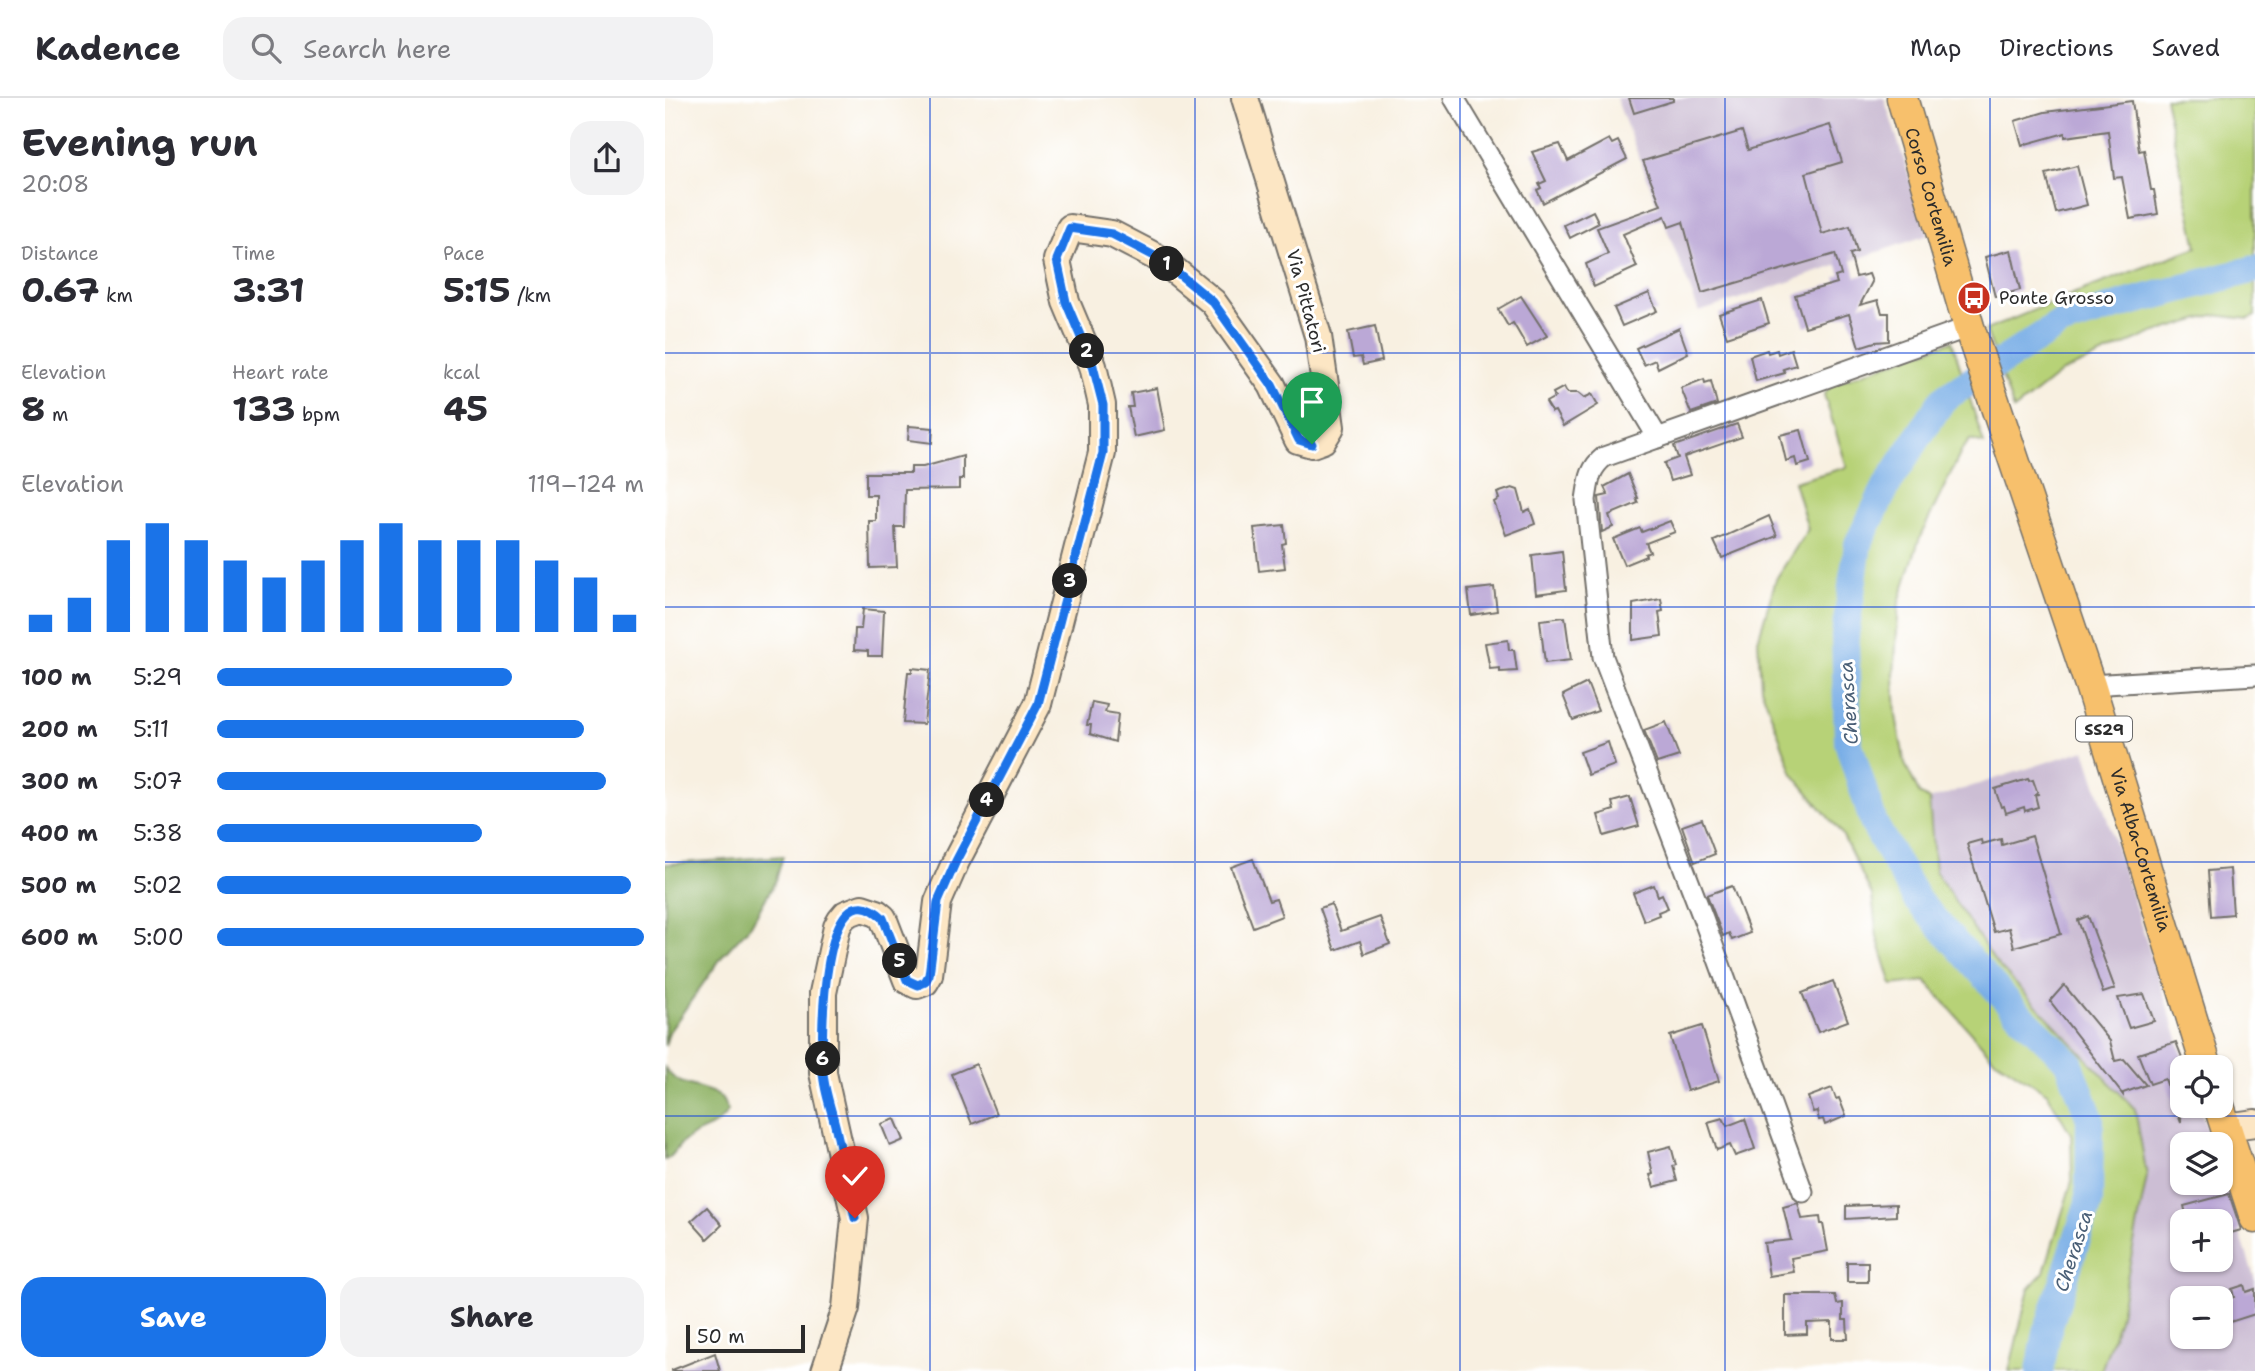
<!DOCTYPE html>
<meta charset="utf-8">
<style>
:root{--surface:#fff;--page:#f2f2f3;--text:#2b2b33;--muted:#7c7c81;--line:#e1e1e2;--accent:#1a73e8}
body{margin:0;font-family:"Shantell Sans",sans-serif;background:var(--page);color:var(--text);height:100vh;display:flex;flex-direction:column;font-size:26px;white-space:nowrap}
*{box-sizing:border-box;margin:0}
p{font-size:23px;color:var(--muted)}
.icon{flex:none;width:38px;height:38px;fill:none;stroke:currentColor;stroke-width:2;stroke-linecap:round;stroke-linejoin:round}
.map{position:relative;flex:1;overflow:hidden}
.drawer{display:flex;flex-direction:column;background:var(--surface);width:665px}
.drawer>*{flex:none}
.controls{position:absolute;left:1505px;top:957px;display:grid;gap:14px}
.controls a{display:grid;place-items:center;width:63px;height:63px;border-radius:14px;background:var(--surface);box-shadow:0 2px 5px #0004;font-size:35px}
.scale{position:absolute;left:21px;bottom:18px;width:119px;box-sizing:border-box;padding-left:7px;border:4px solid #2b2b2b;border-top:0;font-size:19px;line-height:24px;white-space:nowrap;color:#2b2b2b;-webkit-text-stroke:5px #fff;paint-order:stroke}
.pin{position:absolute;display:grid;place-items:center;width:60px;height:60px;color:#fff;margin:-72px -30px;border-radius:50% 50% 50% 0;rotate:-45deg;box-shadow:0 0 7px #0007}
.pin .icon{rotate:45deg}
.km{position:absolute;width:35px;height:35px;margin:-18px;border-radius:50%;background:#222;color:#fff;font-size:19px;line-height:35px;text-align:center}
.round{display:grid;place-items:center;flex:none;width:74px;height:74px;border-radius:21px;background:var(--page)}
.overview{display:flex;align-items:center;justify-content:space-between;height:119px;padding:0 21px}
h1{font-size:38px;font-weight:700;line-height:52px}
.figures{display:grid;grid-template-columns:repeat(3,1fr);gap:10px;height:119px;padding:7px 21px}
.figures div{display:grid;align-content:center}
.figures b{font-size:35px;font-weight:700}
.figures small{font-size:19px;font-weight:400}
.figures p{font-size:19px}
.chart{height:196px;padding:14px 21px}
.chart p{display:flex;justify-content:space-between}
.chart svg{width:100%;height:126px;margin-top:7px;stroke:var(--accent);stroke-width:6}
.cta{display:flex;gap:14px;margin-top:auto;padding:14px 21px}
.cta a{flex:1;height:80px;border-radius:21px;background:var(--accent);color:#fff;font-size:28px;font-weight:700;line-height:80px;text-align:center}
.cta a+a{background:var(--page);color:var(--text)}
ul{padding:0 21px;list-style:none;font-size:23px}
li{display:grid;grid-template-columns:112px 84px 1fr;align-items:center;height:52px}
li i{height:18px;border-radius:9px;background:var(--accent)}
header{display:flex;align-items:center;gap:42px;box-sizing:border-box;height:98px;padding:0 35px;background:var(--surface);border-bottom:2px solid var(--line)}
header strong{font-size:33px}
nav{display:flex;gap:38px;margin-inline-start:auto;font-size:24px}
.search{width:490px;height:63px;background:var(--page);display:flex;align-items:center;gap:18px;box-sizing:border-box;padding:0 24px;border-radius:21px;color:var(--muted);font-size:26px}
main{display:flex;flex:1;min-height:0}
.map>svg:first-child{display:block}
.industrial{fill:#ccbed4;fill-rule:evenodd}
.green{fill:#b7d277;stroke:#717e51;stroke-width:2}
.forest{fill:#91b468;stroke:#5e704a;stroke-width:2}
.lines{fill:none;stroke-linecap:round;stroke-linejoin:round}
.river{stroke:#78ade6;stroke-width:28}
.building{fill:#bba8d6}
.street-casing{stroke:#73706b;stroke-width:23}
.secondary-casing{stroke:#73706b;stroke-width:30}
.primary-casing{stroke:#73706b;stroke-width:33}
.street{stroke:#fff;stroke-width:19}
.secondary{stroke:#fce6c4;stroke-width:26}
.primary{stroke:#f7c06c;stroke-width:30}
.route-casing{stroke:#fff;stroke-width:14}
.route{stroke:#1a73e8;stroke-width:9}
.grid{fill:none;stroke:#1d4ed8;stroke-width:2;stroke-opacity:0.55}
.labels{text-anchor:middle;stroke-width:6;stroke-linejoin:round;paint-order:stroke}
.shield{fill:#fff;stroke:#6b6b6b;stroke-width:2}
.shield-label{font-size:16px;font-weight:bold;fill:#2b2b2b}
.street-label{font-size:18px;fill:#2b2b2b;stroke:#fff}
.poi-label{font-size:18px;fill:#2b2b2b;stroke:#fff;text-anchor:start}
.water-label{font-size:19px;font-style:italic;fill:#4a5f76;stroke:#fff}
</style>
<header>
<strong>Kadence</strong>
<div class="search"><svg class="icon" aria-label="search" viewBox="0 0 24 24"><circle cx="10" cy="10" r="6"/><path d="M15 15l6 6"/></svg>Search here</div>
<nav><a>Map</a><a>Directions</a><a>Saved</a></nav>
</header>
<main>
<section class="drawer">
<div class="overview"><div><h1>Evening run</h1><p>20:08</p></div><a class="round"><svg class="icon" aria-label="share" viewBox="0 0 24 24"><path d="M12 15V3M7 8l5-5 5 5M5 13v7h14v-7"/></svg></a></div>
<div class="figures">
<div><p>Distance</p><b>0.67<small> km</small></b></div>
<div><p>Time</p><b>3:31</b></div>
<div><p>Pace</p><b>5:15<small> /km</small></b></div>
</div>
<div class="figures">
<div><p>Elevation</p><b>8<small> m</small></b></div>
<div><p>Heart rate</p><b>133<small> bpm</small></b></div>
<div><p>kcal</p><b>45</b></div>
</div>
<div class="chart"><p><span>Elevation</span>119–124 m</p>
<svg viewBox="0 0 160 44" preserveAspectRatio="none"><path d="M5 44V38M15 44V32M25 44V12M35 44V6M45 44V12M55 44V19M65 44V25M75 44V19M85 44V12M95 44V6M105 44V12M115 44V12M125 44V12M135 44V19M145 44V25M155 44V38"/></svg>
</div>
<ul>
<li><b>100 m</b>5:29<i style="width:69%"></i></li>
<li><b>200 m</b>5:11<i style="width:86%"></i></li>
<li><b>300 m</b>5:07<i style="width:91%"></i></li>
<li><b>400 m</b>5:38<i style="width:62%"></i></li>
<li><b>500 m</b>5:02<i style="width:97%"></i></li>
<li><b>600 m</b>5:00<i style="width:100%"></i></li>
</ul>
<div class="cta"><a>Save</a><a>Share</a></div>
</section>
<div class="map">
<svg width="1590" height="1273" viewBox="0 0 1590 1273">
<rect width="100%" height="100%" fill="#fff"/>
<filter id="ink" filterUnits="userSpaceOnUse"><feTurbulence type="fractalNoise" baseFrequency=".0143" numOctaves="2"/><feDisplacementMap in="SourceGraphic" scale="14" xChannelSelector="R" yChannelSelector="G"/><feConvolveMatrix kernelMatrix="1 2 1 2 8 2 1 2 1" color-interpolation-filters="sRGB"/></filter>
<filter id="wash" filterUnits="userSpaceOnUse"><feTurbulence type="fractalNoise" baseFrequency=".00686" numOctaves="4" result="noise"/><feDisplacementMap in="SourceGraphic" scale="28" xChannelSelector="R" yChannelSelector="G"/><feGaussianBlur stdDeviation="1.57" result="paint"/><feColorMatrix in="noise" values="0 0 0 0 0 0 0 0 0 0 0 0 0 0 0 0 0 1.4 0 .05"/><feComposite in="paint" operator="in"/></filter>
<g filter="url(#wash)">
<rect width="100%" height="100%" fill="#f8f0e1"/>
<!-- industrial -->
<g class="industrial">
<path d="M951,0H1219L1263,137L1034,214Z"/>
<path d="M1420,652L1522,969L1517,970V1008H1534L1547,1046H1517V1085H1556V1075L1590,1182V1273H1436L1454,1221L1470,1011L1330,865L1269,772L1264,733V702ZM1517,1124H1556V1162H1517ZM1517,1200H1556V1239H1517Z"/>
</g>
<!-- green -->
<g class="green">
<path d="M1500,0H1590V218L1584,221L1549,217L1488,235L1397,274L1349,312L1321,232L1405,197L1532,149Z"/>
<path d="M1287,243L1319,346L1305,342L1297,352L1255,439L1234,504L1229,577L1231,618L1240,666L1254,695L1264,702L1270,773L1331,865L1470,1011L1482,1078L1454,1221L1436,1273H1344L1364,1190L1379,1174L1407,1083L1406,1036L1382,995L1328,960L1261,883L1227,887L1212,839L1207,797L1177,736L1128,676L1096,589L1093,542L1111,481L1143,431L1129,384L1182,369L1159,297L1167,286Z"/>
</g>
<!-- forest -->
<g class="forest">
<path d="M118,758L111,782L86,827L59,856L4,934L0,948V766Z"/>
<path d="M0,970C13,991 37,986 54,998C58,1001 61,1009 63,1013C48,1035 34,1029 16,1046C10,1052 8,1059 0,1062Z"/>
</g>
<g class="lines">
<!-- river -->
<path class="river" d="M1375,1273L1382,1234L1424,1104L1425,1021L1404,964L1350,912L1252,802L1209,726L1183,644L1180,538L1193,446L1222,387L1278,301L1395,226L1462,205L1590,171"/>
</g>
<g id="blocks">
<!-- building -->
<g class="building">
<path d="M964,0H1008V3L969,15Z"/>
<path d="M1467,3L1474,53L1479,52L1486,92H1489L1493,116L1465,121L1457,79L1449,80L1443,33L1400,39V35L1357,47L1350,23L1380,14Z"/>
<path d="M1165,27L1177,64L1141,75L1157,136L1185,128L1192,154L1185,156L1191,179L1204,176L1207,184L1195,207L1213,202L1217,215H1224V243L1210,244L1194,249L1184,216L1140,229L1130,197L1172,185L1170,179L1176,177L1170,156L1037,195L1018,124L1004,129L1000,118L958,136L972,169L929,189L921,166L943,156L932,130L996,107L978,63L1077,33L1083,52Z"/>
<path d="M944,41L947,46L953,43L962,61L878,105L872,92L876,90L874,86L881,83L867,54L895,46L903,63Z"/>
<path d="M1412,68L1422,107L1391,115L1381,76Z"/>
<path d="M928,113L934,125L905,140L899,127Z"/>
<path d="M1346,152L1355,192L1330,199L1320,159Z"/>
<path d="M984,195L992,213L957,228L949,210Z"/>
<path d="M856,198L882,238L862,249L848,225L843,228L833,211Z"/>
<path d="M1097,202L1104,225L1062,239L1054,216Z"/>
<path d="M710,228L717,263L698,267L696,259L688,260L683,234Z"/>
<path d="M1014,230L1023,255L993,270L990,262L979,267L971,250Z"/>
<path d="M1126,251L1131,267L1118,271L1120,275L1091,283L1085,258L1102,252L1103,255L1112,252L1113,256Z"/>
<path d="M1039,281L1040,285L1046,283L1052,306L1026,315L1016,290Z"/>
<path d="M899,289L902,295H913L919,300L927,296L933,307L898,328L890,313L887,314L881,304L890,299L888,295Z"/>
<path d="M492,290L500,332L469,339L463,309H468L466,295Z"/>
<path d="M1072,326L1077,339L1019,359L1025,377L1005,383L999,365L1013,360L1009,348Z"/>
<path d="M244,328L268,330L267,345L243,342Z"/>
<path d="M1136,332L1145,364L1132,368L1130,360L1121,363L1115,337Z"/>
<path d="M298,358V381H294V391L240,392L239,429H230L232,469L205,470L204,423H211V397H201V375H246V369H258Z"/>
<path d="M963,376L973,400H971L973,405L944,417L948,429L937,434L934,399L943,397L939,389Z"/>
<path d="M847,390L853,392L859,414L865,411L870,426L841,437L829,404L834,401L832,395Z"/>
<path d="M1104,418L1112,438L1057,460L1049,443Z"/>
<path d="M1005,423L1010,434L981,445L985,454L980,456L981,458L959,467L948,441L975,430L977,434Z"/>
<path d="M619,427L621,445L617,446L620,470L594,473L589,430Z"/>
<path d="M897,453L901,492L871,496L867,457Z"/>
<path d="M829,489L832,513L806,517L803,492Z"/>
<path d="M996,501L998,513L994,514L997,538L968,542V506Z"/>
<path d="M198,511L219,513L217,558H203V553L189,552L190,531H196Z"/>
<path d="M900,519L906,562L880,565L875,522Z"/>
<path d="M843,542L844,552H849L852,573L835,574V570L825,571L820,545Z"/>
<path d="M247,570L265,572L259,626L238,625L243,574H247Z"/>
<path d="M922,585L933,613L908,622L898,597Z"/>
<path d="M427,604L442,607L440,614L453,616L450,644L425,636L426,627H422Z"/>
<path d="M1001,624L1014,658L992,665L979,632Z"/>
<path d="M943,644L950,667L923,677L915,654Z"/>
<path d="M1363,681L1364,683L1368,682L1373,696L1370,697L1373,709L1360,713L1359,709L1341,715L1339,708L1336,709L1330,691Z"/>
<path d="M965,699L974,728L939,738L933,717L949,712L947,704Z"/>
<path d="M1037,721L1050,756L1030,764L1017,728Z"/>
<path d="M1367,738L1396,836L1349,849L1344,830L1329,834L1302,746L1316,742L1317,746L1336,741L1337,747Z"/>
<path d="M588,761L604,803L611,801L617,818L588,829L566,769Z"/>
<path d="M1565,771L1568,816L1546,818L1543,773Z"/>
<path d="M989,787L993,798L997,796L1003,810L993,814L994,817L979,823L968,795Z"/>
<path d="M1067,788L1085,835L1067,842L1064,835L1058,838L1042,797Z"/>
<path d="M666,806L676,833L715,819L725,846L699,856L695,843L670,852L655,810Z"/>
<path d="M1423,818L1450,891L1438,895L1413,822Z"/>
<path d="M1168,883L1183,923L1153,934L1137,895Z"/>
<path d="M1399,887L1445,943L1450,963L1459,961L1481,987L1458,995V997L1385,903Z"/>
<path d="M1479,896L1489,923L1464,930L1453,900Z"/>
<path d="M1037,928L1054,983L1022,993L1005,938Z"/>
<path d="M1511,944L1521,970H1517L1516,1025L1500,981L1485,986L1473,956Z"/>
<path d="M311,966L331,1016L307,1026L287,976Z"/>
<path d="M1167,990L1171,1001L1174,1000L1181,1018L1160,1027L1158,1021L1154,1022L1152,1013L1148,1014L1143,999Z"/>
<path d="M1058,1020L1062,1028L1080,1021L1090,1051L1070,1058L1065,1047L1052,1052L1043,1024Z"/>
<path d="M230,1021L239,1042L225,1048L216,1026Z"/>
<path d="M1006,1048L1011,1067L1008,1068L1012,1083L989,1089L985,1077L988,1076L983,1054Z"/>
<path d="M1564,1096L1576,1132L1556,1138V1124H1523L1519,1108Z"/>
<path d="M1133,1105L1137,1121L1155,1119L1156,1126H1158L1163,1153L1126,1160L1129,1174L1104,1178L1099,1145L1126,1142L1118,1109Z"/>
<path d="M1231,1106V1118L1181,1121V1108Z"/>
<path d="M42,1109L57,1127L42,1141L26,1123Z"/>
<rect x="1182" y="1164" width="21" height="20"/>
<path d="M1579,1187L1581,1194L1590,1191V1216L1556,1227V1202L1569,1199L1567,1191Z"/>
<path d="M1120,1197H1170L1172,1206L1178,1205V1222H1182L1183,1241H1167V1224L1142,1225V1236L1120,1237Z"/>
<path d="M50,1255L55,1273H7V1272Z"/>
</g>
</g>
</g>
<g filter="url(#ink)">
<use href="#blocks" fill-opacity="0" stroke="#73706b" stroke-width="2"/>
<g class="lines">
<defs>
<g id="street">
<path d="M789,0L993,340"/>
<path d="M1425,587L1590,577"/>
<path d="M1138,1094L1038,820L938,559L921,402C924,383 924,371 939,359L1304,229"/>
</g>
<g id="secondary">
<path d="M1561,1029L1590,1025"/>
<path d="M160,1273L181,1210L190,1120L158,975V895L172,829L176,822L181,816L197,810L212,815L218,820L242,882L252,887L260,884L264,877L273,804L291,763L373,606L437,355V307L428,268L401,204L392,162L405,130L447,136L497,162L548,204L607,287L633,342L647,346L658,342L666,329L653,238L580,0"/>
</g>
<g id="primary">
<path id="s1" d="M1237,0L1304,229L1425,587L1542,970"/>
<path d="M1554,1008L1590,1120"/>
</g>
</defs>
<!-- street casing -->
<use href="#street" class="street-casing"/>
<!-- secondary casing -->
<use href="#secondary" class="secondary-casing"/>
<!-- primary casing -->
<use href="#primary" class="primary-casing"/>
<!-- street -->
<use href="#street" class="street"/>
<!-- secondary -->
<use href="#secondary" class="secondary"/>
<!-- primary -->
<use href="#primary" class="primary"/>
</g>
</g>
<g class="lines" filter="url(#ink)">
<defs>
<path id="route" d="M190,1120C184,1090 178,1061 171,1031C167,1013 159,993 158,974C156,946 155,762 218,820L242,882L253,887L260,884L264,877L273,804L291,763L373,606L438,355V307L428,268L401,204L392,162L405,130L447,136L497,162L548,204L607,287L634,342L647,346"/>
</defs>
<!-- route casing -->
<use href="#route" class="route-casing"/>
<!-- route -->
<use href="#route" class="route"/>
</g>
<!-- grid -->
<path class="grid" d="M265,0V1273M530,0V1273M795,0V1273M1060,0V1273M1325,0V1273M0,255H1590M0,509H1590M0,764H1590M0,1018H1590"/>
<!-- icons -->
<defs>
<symbol id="bus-disc" viewBox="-11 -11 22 22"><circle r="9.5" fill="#c8321e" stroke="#fff"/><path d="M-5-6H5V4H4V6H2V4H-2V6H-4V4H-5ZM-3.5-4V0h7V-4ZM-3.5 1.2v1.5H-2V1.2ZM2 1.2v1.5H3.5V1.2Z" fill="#fff"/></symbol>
</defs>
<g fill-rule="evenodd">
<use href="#bus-disc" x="1290" y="181" width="38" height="38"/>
</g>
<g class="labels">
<!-- shield labels -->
<rect class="shield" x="1411" y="618.5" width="56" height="25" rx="5"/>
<g class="shield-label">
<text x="1439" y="637">SS29</text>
</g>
<!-- street labels -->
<g class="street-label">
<text dy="6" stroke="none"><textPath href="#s1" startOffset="103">Corso Cortemilia</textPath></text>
<text transform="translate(641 203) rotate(75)" y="6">Via Pittatori</text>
<text dy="6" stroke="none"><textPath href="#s1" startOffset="789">Via Alba-Cortemilia</textPath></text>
</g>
<!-- poi labels -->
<g class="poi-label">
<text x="1334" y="206">Ponte Grosso</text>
</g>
<!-- water labels -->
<g class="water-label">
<text transform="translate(1183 605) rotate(-94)" y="7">Cherasca</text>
<text transform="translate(1408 1153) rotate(-72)" y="7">Cherasca</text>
</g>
</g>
</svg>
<div class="controls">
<a><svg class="icon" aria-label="locate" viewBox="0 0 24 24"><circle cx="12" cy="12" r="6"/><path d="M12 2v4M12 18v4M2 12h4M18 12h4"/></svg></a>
<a><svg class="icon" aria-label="layers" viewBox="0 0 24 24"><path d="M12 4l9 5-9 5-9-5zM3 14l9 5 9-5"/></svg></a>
<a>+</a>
<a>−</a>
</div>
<div class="scale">50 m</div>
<div class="pin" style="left:647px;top:346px;background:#1e9e55"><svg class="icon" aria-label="arrive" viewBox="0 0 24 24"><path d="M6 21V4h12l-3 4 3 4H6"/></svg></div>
<div class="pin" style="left:190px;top:1120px;background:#d93025"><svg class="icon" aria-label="check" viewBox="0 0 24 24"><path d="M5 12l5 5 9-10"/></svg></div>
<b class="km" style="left:502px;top:166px">1</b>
<b class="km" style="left:422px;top:253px">2</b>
<b class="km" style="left:405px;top:483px">3</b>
<b class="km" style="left:322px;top:702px">4</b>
<b class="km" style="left:235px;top:863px">5</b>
<b class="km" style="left:158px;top:961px">6</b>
</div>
</main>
